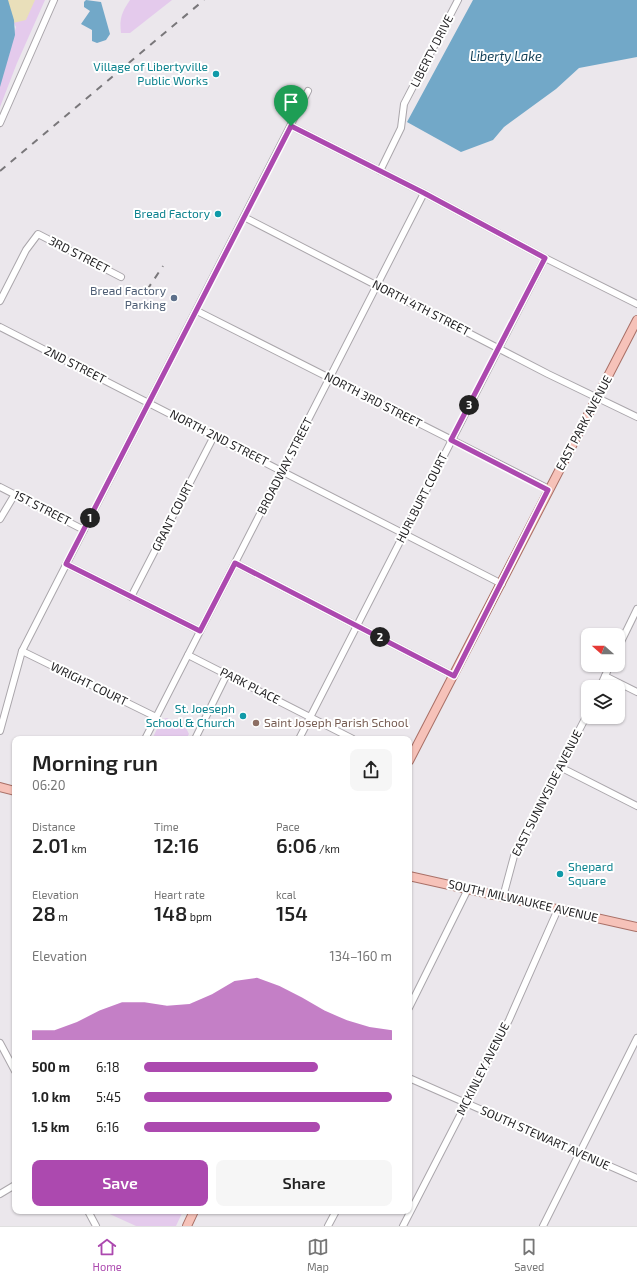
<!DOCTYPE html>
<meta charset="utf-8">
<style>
:root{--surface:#fff;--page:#f6f6f6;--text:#222;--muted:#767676;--line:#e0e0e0;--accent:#ac49af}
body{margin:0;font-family:"Exo 2",sans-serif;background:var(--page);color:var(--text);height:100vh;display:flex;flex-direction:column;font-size:15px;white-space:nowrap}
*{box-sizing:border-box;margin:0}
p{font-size:13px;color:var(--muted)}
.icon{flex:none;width:22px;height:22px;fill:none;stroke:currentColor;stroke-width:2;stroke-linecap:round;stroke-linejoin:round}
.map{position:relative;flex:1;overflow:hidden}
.drawer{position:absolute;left:12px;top:736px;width:400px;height:478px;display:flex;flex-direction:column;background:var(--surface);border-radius:8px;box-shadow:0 1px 3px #0004}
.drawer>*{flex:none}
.needle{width:26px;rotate:291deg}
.fabs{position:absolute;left:581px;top:628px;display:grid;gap:8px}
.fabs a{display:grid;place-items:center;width:44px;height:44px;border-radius:8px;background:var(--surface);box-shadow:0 1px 3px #0004;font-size:20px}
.pin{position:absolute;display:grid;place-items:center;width:34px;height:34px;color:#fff;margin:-41px -17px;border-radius:50% 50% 50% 0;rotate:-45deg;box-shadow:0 0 4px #0007}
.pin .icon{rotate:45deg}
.km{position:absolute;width:20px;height:20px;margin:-10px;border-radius:50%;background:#222;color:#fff;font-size:11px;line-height:20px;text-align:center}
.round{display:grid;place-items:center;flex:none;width:42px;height:42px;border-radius:8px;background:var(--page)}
.summary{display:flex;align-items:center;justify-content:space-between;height:68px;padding:0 20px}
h1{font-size:22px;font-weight:600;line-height:30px}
.stats{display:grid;grid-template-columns:repeat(3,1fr);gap:6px;height:68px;padding:4px 20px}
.stats div{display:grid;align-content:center}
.stats b{font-size:20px;font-weight:600}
.stats small{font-size:11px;font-weight:400}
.stats p{font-size:11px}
.chart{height:112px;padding:8px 20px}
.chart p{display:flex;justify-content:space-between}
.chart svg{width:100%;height:72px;margin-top:4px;fill:var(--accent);opacity:.7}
.primary-button{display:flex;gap:8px;margin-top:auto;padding:8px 20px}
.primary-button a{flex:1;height:46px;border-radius:8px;background:var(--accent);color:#fff;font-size:16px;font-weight:600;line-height:46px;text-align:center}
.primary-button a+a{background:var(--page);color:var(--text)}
ul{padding:0 20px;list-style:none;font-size:13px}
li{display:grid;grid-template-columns:64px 48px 1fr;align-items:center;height:30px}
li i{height:10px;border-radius:5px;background:var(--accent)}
.tab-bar{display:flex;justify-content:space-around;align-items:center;height:56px;border-top:1px solid var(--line);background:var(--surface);font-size:11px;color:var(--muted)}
.tab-bar a{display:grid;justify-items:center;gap:2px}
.tab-bar .active{color:var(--accent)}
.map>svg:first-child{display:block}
.green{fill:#e4caec}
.sand{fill:#e9dfba}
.water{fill:#72a8c8}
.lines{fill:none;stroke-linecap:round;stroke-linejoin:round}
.minor-casing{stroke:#aaa6ab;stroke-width:8}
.major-casing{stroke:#a97067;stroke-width:10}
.minor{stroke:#fff;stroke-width:6}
.major{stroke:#f6c2b9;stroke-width:8}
.rail{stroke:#79777a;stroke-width:2;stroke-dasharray:7 7;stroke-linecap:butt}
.route-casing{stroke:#fff;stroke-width:8}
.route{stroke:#ac49af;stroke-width:5}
.culture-dot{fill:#0f9aa8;stroke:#fff;stroke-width:1.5}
.service-dot{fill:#5c6f8a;stroke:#fff;stroke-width:1.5}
.education-dot{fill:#8d6e63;stroke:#fff;stroke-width:1.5}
.labels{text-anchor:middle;stroke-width:4;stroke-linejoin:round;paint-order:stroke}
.street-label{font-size:12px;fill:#242325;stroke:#fff}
.culture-label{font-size:12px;fill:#0d838f;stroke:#fff;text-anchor:end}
.service-label{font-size:12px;fill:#4e5e75;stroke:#fff;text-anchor:end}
.education-label{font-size:12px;fill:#785e54;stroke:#fff;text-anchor:start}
.water-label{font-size:13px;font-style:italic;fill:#0f3c53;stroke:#fff}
</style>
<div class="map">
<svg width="637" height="1226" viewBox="0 0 637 1226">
<rect width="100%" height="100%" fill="#ebe7ec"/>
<!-- green -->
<g class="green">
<path d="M1,0H45L17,63L0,107V85L16,27Z"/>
<path d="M130,0H172L130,33H121C119,18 122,12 130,0Z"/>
<path d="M167,718L186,728L189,734L186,739H152L162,719Z"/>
<path d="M103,1211H183L176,1226H136Z"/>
</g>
<!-- sand -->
<path class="sand" d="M0,0H35L26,20L13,23Z"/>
<!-- water -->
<g class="water">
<path d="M0,0H8L14,20L15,35L0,87Z"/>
<path d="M86,0L101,2L110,34L106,40L97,43L92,41V30L81,24L90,11L84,7V2Z"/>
<path d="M473,0H637V57L579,68L556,89L504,127L493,140L461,152L407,122Z"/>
</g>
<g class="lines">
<defs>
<g id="minor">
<path d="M0,123L54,0"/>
<path d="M291,126L424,193L545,258L637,304"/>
<path d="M380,171L401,128L404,104L458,0"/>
<path d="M244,217L548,374L637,417"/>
<path d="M0,301L26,250L38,234L121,277"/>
<path d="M197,311L549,489"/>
<path d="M0,327L502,584"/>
<path d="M0,487L84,530"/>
<path d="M0,519L15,494"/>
<path d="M235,563L454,676"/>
<path d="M66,564L200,631"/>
<path d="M131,597L214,436"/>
<path d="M618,648L637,609"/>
<path d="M22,651L156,717"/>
<path d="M188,655L353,739"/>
<path d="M605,676L637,692"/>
<path d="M600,687L610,665"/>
<path d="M0,731L22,651L308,91"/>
<path d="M145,739L424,193"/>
<path d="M195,739L227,674"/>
<path d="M299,739L545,258"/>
<path d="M560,767L637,806"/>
<path d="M503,897L514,856L588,713"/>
<path d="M409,1008L468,889"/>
<path d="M0,1043L15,1071"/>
<path d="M409,1078L637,1178"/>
<path d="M0,1194L15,1185"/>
<path d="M88,1211L96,1226"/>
<path d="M328,1226L336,1211"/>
<path d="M403,1226L509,1020L558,909"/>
<path d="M543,1226L637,1038"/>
</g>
<g id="major">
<path d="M409,761L637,320"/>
<path d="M0,787L15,791"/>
<path d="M409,876L637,927"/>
<path d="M187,1226L194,1211"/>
</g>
</defs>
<!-- minor casing -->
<use href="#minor" class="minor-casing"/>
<!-- major casing -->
<use href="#major" class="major-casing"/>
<!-- minor -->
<use href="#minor" class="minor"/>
<!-- major -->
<use href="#major" class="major"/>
<!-- rail -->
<g class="rail">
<path d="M0,171L204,0"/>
<path d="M147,290L163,266"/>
</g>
</g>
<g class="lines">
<defs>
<path id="route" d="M291,126L424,193L545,258L451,440L548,490L454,676L235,563L200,631L66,564Z"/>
</defs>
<!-- route casing -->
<use href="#route" class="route-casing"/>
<!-- route -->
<use href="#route" class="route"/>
</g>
<!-- markers -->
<g class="culture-dot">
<circle cx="216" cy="74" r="4"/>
<circle cx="218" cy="214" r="4"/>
<circle cx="243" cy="716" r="4"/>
<circle cx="560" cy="874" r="4"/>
</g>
<circle class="service-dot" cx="174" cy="298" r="4"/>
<circle class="education-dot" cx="256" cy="723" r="4"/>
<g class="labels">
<!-- street labels -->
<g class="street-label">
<text transform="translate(432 51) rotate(-63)" y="4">LIBERTY DRIVE</text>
<text transform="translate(79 255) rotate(27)" y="4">3RD STREET</text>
<text transform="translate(421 308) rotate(27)" y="4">NORTH 4TH STREET</text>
<text transform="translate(75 365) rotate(27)" y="4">2ND STREET</text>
<text transform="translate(373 400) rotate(27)" y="4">NORTH 3RD STREET</text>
<text transform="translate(584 423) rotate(-62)" y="4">EAST PARK AVENUE</text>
<text transform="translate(219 438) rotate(27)" y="4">NORTH 2ND STREET</text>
<text transform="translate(285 466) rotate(-63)" y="4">BROADWAY STREET</text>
<text transform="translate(422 498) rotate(-63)" y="4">HURLBURT COURT</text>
<text transform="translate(42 508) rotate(27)" y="4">1ST STREET</text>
<text transform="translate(173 516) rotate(-63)" y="4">GRANT COURT</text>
<text transform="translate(89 684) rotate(26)" y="4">WRIGHT COURT</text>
<text transform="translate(250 686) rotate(27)" y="4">PARK PLACE</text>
<text transform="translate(547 793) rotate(-63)" y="4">EAST SUNNYSIDE AVENUE</text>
<text transform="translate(523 901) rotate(13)" y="4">SOUTH MILWAUKEE AVENUE</text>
<text transform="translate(483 1069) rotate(-63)" y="4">MCKINLEY AVENUE</text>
<text transform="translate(545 1138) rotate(24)" y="4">SOUTH STEWART AVENUE</text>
</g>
<!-- culture labels -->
<g class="culture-label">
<text x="208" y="71">Village of Libertyville<tspan x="208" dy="14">Public Works</tspan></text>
<text x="210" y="218">Bread Factory</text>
<text x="235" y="713">St. Joeseph<tspan x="235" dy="14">School &amp; Church</tspan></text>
<text x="568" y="871" text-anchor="start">Shepard<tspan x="568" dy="14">Square</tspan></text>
</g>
<!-- service labels -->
<g class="service-label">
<text x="166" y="295">Bread Factory<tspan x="166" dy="14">Parking</tspan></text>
</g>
<!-- education labels -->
<g class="education-label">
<text x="264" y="727">Saint Joseph Parish School</text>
</g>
<!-- water labels -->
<g class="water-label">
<text x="506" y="61">Liberty Lake</text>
</g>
</g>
</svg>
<div class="fabs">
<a><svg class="needle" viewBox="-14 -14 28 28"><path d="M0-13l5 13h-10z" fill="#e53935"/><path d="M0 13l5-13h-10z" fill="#767676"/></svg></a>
<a><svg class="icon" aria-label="layers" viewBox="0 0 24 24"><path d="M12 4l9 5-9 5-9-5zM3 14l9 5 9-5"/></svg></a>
</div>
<div class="pin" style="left:291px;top:126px;background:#1e9e55"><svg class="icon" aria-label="arrive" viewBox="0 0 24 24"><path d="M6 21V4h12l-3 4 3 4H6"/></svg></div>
<b class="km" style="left:90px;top:518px">1</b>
<b class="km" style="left:380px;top:637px">2</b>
<b class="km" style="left:469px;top:405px">3</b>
<section class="drawer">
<div class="summary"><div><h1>Morning run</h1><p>06:20</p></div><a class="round"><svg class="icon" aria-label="share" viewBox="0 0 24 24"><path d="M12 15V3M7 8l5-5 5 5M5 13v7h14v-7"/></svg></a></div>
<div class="stats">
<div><p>Distance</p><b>2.01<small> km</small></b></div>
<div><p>Time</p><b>12:16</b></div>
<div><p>Pace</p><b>6:06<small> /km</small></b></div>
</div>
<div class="stats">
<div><p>Elevation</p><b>28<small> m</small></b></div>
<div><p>Heart rate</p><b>148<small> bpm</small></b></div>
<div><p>kcal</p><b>154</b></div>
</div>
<div class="chart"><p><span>Elevation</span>134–160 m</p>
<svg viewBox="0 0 160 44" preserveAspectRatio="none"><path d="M0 44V38L10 38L20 33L30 26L40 21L50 21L60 23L70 22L80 16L90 8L100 6L110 11L120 18L130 26L140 32L150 36L160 38V44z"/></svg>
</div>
<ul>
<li><b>500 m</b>6:18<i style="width:70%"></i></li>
<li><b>1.0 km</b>5:45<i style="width:100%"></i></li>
<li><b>1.5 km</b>6:16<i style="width:71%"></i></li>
</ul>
<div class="primary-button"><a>Save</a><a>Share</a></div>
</section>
</div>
<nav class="tab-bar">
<a class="active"><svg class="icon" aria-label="home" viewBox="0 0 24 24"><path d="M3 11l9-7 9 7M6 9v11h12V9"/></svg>Home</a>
<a><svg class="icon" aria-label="map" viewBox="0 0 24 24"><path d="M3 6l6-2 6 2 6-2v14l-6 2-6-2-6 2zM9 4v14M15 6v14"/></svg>Map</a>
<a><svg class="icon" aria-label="saved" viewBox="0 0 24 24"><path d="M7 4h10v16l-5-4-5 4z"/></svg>Saved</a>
</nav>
